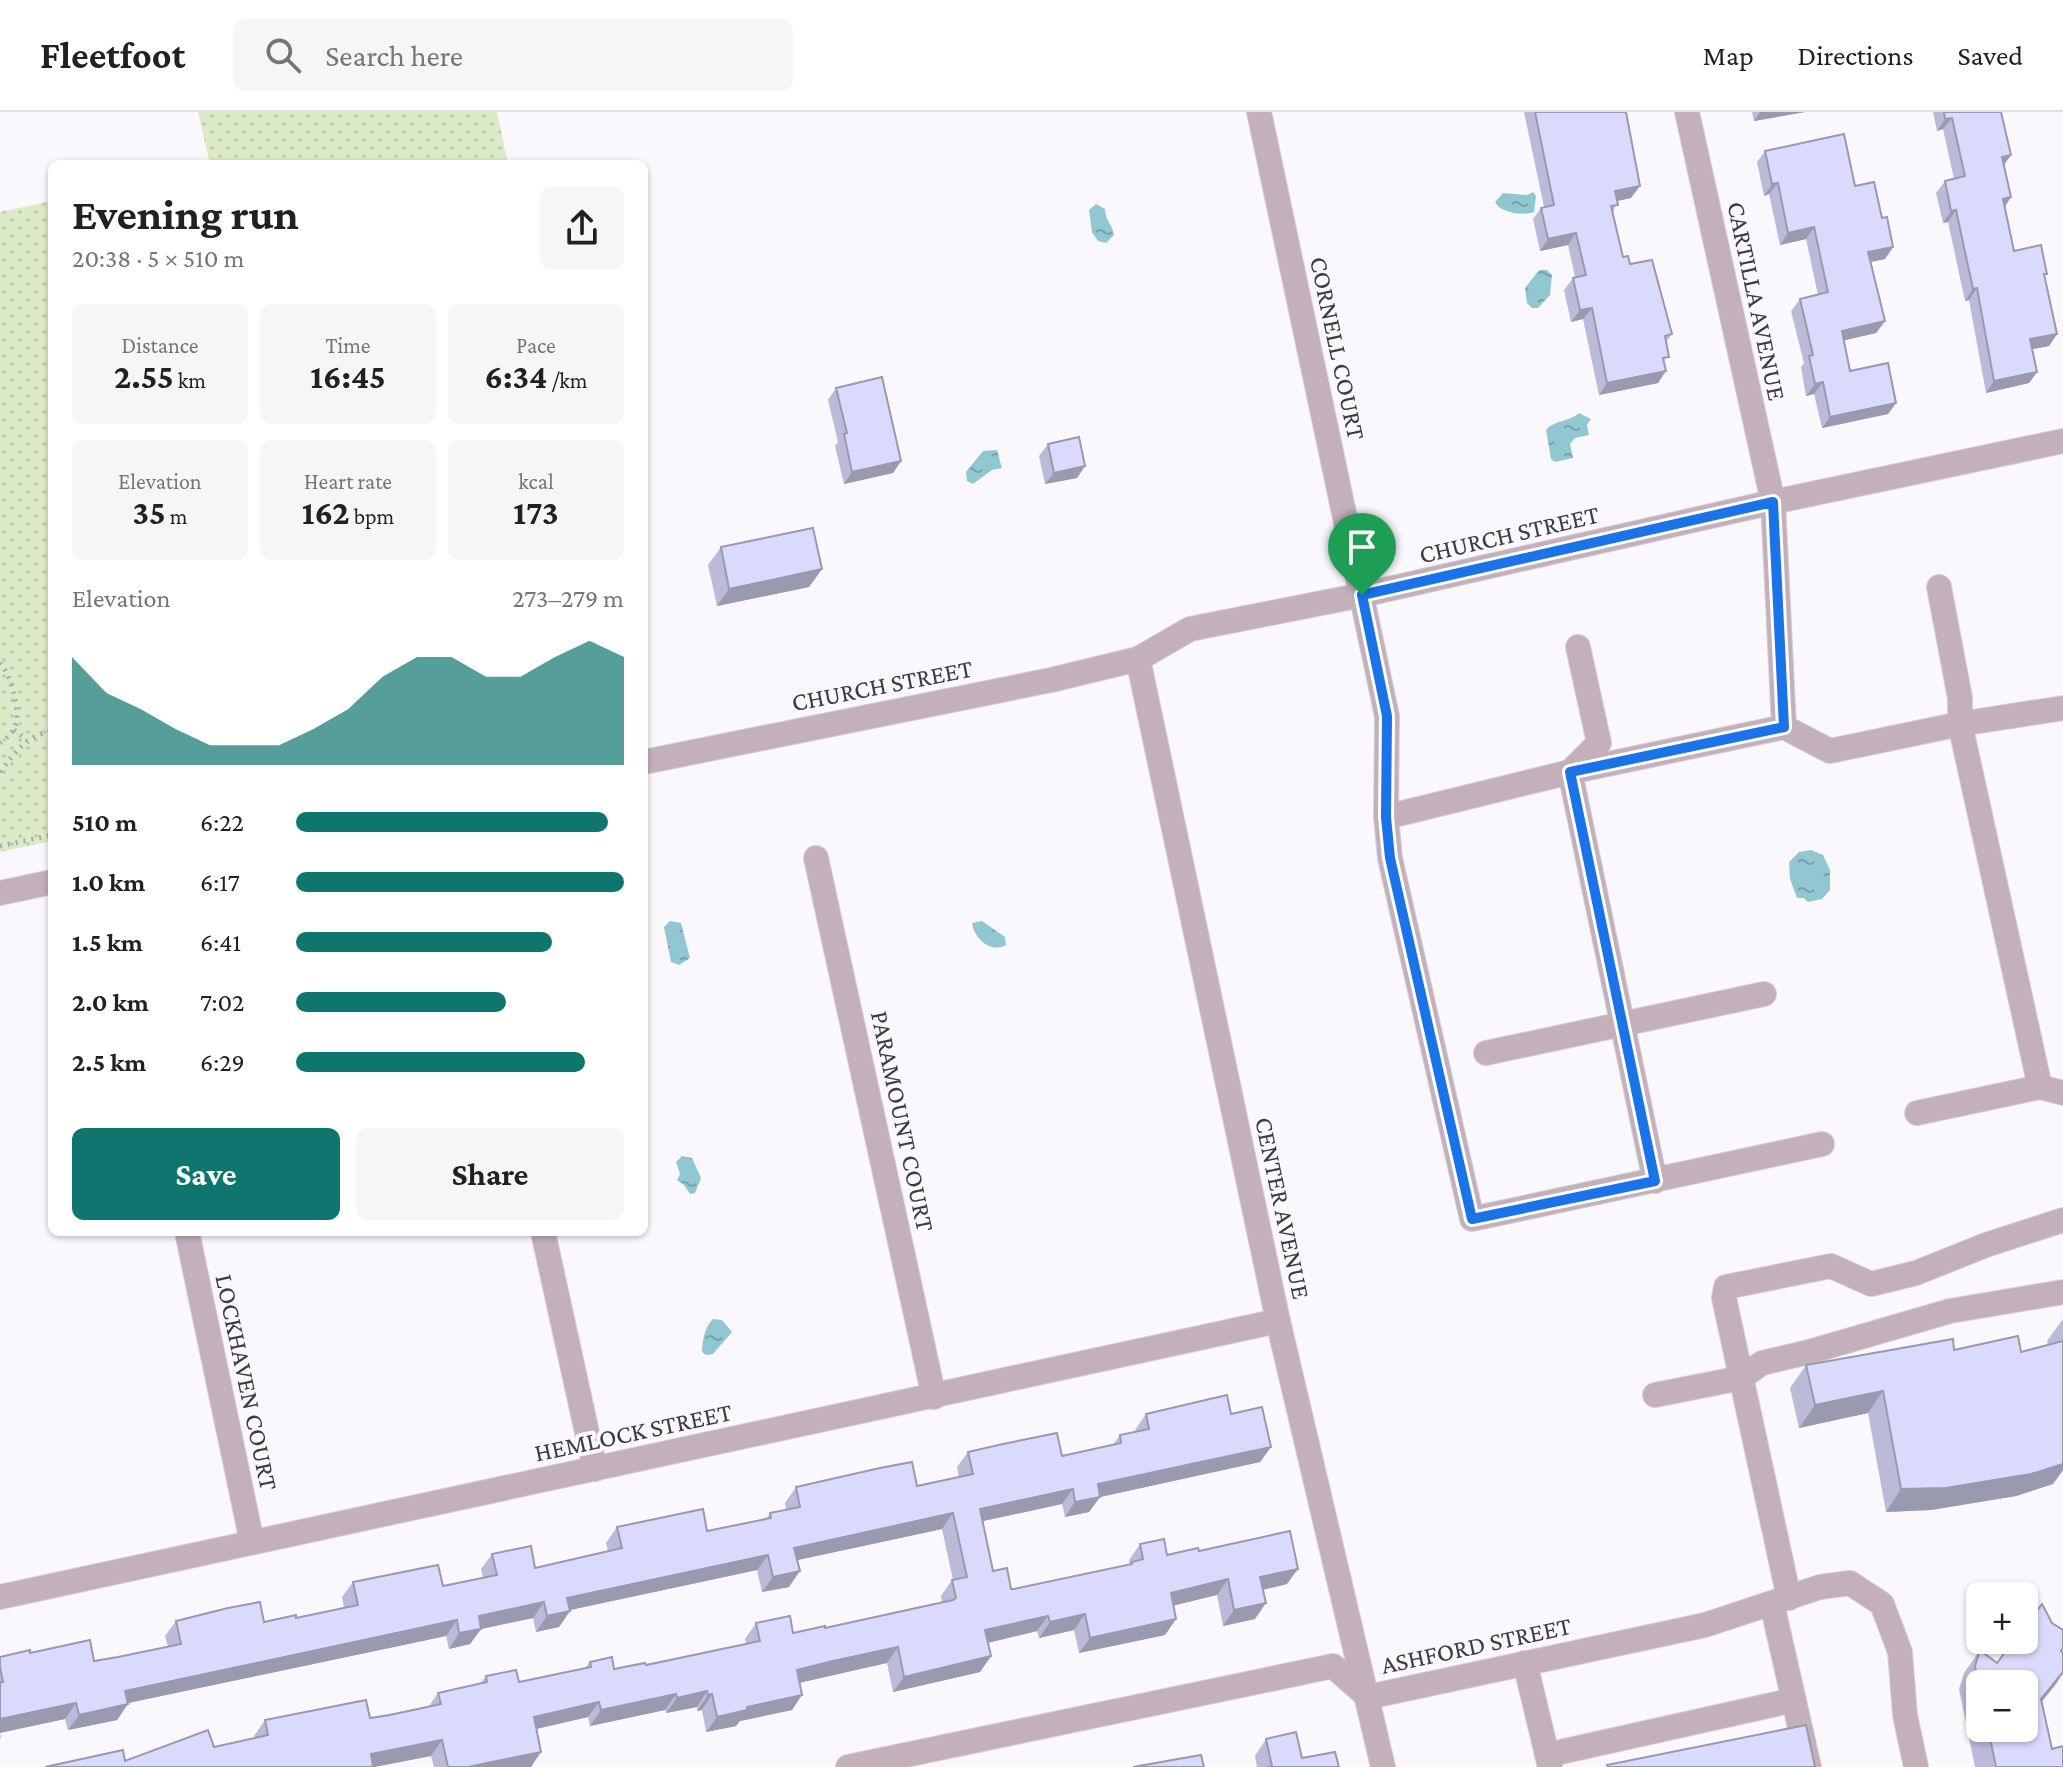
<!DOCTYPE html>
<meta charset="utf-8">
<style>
:root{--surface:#fff;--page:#f6f6f6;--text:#202124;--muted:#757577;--line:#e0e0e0;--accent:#0f766e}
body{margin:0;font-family:"Crimson Pro",serif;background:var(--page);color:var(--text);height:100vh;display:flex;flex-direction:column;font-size:30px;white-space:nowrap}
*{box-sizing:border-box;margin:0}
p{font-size:26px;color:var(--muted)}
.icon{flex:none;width:44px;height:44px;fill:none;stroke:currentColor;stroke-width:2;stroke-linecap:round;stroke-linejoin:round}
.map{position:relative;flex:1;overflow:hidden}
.sheet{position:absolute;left:48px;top:48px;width:600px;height:1076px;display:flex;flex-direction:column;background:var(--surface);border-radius:12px;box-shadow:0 2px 6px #0004}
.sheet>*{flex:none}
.buttons{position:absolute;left:1966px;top:1470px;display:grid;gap:16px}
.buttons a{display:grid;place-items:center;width:72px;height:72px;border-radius:12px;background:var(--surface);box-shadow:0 2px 6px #0004;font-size:40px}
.pin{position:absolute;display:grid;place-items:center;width:68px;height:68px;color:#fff;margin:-82px -34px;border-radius:50% 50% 50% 0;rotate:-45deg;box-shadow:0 0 8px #0007}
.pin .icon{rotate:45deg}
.round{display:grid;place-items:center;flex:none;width:84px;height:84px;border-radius:12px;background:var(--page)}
.overview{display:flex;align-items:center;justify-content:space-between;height:136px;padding:0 24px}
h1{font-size:44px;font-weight:700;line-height:60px}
.metrics{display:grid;grid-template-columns:repeat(3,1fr);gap:12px;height:136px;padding:8px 24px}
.metrics div{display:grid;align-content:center;border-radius:12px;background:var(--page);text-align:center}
.metrics b{font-size:34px;font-weight:700}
.metrics small{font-size:22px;font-weight:400}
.metrics p{font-size:22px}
.chart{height:224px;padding:16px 24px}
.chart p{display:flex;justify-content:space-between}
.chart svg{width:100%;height:144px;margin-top:8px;fill:var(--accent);opacity:.7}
.action{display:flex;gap:16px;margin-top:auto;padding:16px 24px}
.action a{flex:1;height:92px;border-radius:12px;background:var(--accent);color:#fff;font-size:32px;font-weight:700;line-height:92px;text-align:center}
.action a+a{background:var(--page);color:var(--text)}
ul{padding:0 24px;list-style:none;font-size:26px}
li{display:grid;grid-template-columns:128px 96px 1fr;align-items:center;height:60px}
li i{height:20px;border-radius:10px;background:var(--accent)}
header{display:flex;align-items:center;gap:48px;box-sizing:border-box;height:112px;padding:0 40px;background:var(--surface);border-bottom:2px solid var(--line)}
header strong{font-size:38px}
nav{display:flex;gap:44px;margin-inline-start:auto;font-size:28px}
.search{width:560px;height:72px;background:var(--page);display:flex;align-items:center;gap:20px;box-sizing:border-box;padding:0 28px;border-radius:12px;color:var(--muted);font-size:30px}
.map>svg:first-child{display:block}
.park{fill:url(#park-dots)}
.water{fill:url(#water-ripples)}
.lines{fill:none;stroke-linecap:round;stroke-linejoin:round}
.minor-casing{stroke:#d5d2d7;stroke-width:26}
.path{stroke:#aaa8ac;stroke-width:5;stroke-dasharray:2 6;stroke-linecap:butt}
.minor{stroke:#c3b0ba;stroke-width:24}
.wall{fill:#bbbbd9;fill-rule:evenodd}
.shaded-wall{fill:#9999b0}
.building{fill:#dadafc;stroke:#9999b0;stroke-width:2}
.route-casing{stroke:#fff;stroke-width:16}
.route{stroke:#1a73e8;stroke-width:10}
.labels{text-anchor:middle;stroke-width:8;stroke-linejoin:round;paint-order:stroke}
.street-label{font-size:26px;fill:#3d3c3e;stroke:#fbf8fd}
</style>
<header>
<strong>Fleetfoot</strong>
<div class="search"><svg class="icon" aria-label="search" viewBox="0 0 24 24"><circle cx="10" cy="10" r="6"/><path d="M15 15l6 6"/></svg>Search here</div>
<nav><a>Map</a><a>Directions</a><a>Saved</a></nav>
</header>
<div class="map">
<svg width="2063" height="1655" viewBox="0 0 2063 1655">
<defs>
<pattern id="park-dots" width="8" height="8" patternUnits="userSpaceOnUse" patternTransform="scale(2)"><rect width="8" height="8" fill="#dcebc7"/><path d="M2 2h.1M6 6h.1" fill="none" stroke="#becaac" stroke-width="1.8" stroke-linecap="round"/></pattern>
<pattern id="water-ripples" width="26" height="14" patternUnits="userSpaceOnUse" patternTransform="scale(2)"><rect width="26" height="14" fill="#90c7d1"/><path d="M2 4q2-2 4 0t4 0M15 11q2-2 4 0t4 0" fill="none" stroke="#77a3ab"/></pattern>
</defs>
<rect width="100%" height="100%" fill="#fbf8fd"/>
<!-- park -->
<g class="park">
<path d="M198,0H497L508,52H210Z"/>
<path d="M52,89V729L0,740V100Z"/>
</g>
<!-- water -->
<g class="water">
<path d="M1533,80L1536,84L1534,100C1523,104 1500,101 1495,90L1503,81L1527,83Z"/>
<path d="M1096,92L1105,97C1105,109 1113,113 1114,123L1106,131L1098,129L1092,120L1089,98Z"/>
<path d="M1539,158H1547L1552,163L1550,183L1538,196H1532L1527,191L1525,176Z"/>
<path d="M1579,301L1591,307L1587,313L1589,323L1575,326L1570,332L1573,346L1555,350L1551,347L1546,318C1554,308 1569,310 1579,301Z"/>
<path d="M997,338L1002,356L992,358L973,372L967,369L966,360L983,339Z"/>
<path d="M1811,738L1823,743L1830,758V778L1822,787L1808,790L1804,786H1797L1790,767L1789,750L1799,740Z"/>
<path d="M670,809L681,811L690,846L679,853L671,850L664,815Z"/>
<path d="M982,809L1005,825L1006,833C990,842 974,826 972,811Z"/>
<path d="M682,1044L692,1046L701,1066L695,1081L690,1082L684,1073L677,1068L680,1062L676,1050Z"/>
<path d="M713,1207L722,1208L732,1220L713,1242L706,1243L702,1240C702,1229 705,1214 713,1207Z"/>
</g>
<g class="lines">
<defs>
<g id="minor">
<path d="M1259,0L1387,604L1386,705L1390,746L1472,1107L1822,1032"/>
<path d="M1687,0L1773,390L1784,615"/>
<path d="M1939,475L1960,586V612L2040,975"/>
<path d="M1578,535L1599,631L1570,660L1655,1069"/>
<path d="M1138,547L1278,1209L1383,1655"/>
<path d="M644,650L1051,568L1138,547L1190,517L1362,483L1773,390L2063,329"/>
<path d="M1386,705L1570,660L1784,615L1830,639L1960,612L2063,596"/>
<path d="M816,746L934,1285"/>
<path d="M0,781L52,770"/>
<path d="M1486,941L1764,882"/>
<path d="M1917,1001L2040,975L2063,981"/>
<path d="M187,1120L252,1430"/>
<path d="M543,1120L595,1357"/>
<path d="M1655,1283L1741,1266L1762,1251L1809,1240L1950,1199L2063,1180"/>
<path d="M0,1485L1278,1209"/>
<path d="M1789,1486L1724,1186L1726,1175L1831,1154L1871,1172L1916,1161L1986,1133L2063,1108"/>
<path d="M1772,1492L1809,1655"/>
<path d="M1525,1551L1550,1655"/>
<path d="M1547,1643L1794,1588"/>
<path d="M848,1655L1333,1554L1368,1585L1705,1513L1820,1475L1850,1471L1882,1492L1900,1540L1905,1603L1916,1655"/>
</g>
</defs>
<!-- minor casing -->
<use href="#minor" class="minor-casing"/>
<!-- path -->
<g class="path">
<path d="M0,551C10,560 20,598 16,611C14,620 7,626 0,631"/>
<path d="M14,618L27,628"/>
<path d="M0,660C17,639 24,625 52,619"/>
<path d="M0,734L52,723"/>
</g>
<!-- minor -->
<use href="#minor" class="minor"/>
</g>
<!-- wall -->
<g class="wall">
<path d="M1524,0H1626L1631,86L1617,89L1613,101L1623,145L1630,152L1672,222L1666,230L1664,252L1658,271L1599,283L1583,207L1571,210L1564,178L1573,166L1575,165L1568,133L1540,139L1533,107L1541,96L1544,95Z"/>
<path d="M1752,0H1805L1754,9Z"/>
<path d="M1933,0H2001L2011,43L2004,53L2011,85L2005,95L2014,139L2045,165L2057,222L2049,234L2032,237L2037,260L2029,271L1986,281L1969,188L1965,189L1948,110L1943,111L1936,81L1945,69L1954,67L1943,17L1937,19Z"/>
<path d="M1765,39L1855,74L1882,106L1893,135L1885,147L1871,150L1885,209L1876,221L1844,228L1850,259L1896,291L1888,302L1822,316L1814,282L1806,284L1801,255L1804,251L1791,199L1800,187L1818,183L1806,127L1780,133L1769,82L1764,84L1757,50Z"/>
<path d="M836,276L901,349L893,361L844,372L835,334L838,330L828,288Z"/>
<path d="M1048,332L1085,354L1077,366L1045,372L1039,344Z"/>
<path d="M721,435L822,457L809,475L717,494L708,453Z"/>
<path d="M2063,1207V1358L2053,1372L2016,1384L1931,1398L1886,1400L1868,1301L1799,1316L1790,1276L1806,1253L1954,1238L2021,1240L2048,1233L2047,1229Z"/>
<path d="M1146,1302H1231L1271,1335L1260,1350L1100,1385L1089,1400L1065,1405L1062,1392L983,1409L993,1459L1011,1477H1014L1129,1453V1448L1140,1432L1167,1443L1199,1439L1287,1472L1263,1478L1255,1507L1223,1514L1217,1483L1173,1493L1176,1507L1165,1523L1079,1541L1074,1518L1039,1526L1037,1519L988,1531L991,1544L980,1560L893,1580L887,1551L822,1565L800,1570L792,1598L740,1609L736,1614L706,1620L702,1598L697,1599V1595L666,1601L665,1598L590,1614L588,1605L536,1617L531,1655H434L431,1644L374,1655L125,1649L214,1635L255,1626L254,1624L265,1608L370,1606L429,1594L438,1581L480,1572L486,1564L519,1570L585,1556L590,1550L614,1557L646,1553L746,1532L745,1527L756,1511L793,1521L825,1516L942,1490L941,1484L952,1468H953L942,1417L797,1448L789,1475L762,1480L757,1458L570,1498L559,1515L536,1520L533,1506L481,1517L470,1532L449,1537L446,1524L128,1591L117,1608L68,1618L65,1607L0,1620L1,1625L0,1627V1545L30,1541L94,1549L118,1545L168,1535L165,1524L176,1509L264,1510L296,1506L344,1496L342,1485L353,1470L443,1474L483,1466L481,1457L492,1442L535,1456L608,1439L606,1431L617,1415L707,1419L767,1406L770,1401L786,1398L785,1391L796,1375L917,1374L959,1365L957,1355L968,1340L1062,1344L1113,1333L1120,1323L1136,1320L1135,1318Z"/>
<path d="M1980,1538L1997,1551L2061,1539L2063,1541V1562L2042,1589L2052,1637L2063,1655H1975L1959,1577L1964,1561ZM1980,1572L2024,1616H1980Z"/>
<path d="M1266,1627L1302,1646L1339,1655H1257L1255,1644Z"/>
</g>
<!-- shaded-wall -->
<g class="shaded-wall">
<path d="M1760,0H1805L1754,9Z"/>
<path d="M1952,6L1943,17L1937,19L1945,7Z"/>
<path d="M2011,43L2002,55V45Z"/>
<path d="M1778,71L1769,82L1764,84L1772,72Z"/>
<path d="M1640,74L1631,86L1607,91L1615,79Z"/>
<path d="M2011,85L2003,97V87Z"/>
<path d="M1956,98L1948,110L1943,111L1951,99Z"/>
<path d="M1814,115L1806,127L1780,133L1788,121Z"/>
<path d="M1576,121L1568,133L1540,139L1548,127Z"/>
<path d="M1893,135L1885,147L1860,152L1868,140Z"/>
<path d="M1977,176L1969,188L1965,189L1973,177Z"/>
<path d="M1592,196L1583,207L1571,210L1580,198Z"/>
<path d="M1885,209L1876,221L1833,231L1842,219Z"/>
<path d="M2057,222L2049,234L2022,239L2030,227Z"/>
<path d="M1666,259L1658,271L1599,283L1607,271Z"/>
<path d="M2037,260L2029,271L1986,281L1994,269Z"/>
<path d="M1823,270L1814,282L1806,284L1815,272Z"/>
<path d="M1896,291L1888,302L1822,316L1830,305Z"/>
<path d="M901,349L893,361L844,372L852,360Z"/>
<path d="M1085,354L1077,366L1045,372L1054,361Z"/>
<path d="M822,457L809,475L717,494L729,477Z"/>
<path d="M1883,1279L1868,1301L1799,1316L1815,1293Z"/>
<path d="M1271,1335L1260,1350L1100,1385L1089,1400L1065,1405L1075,1390L1098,1372Z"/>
<path d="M2063,1335V1358L2053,1372L2016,1384L1931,1398L1886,1400L1901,1377Z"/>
<path d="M1073,1377L1062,1392L969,1412L980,1397Z"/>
<path d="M953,1401L942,1417L784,1451L794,1436Z"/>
<path d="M768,1443L757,1458L556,1501L567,1486Z"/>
<path d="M1298,1457L1287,1472L1249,1481L1260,1465Z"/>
<path d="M800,1459L789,1475L762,1480L773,1465Z"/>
<path d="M1228,1467L1217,1483L1160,1497L1171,1481Z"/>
<path d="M544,1490L533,1506L481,1517L470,1532L449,1537L459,1521L479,1504Z"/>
<path d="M1266,1491L1255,1507L1223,1514L1234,1498Z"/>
<path d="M570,1499L559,1515L536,1520L547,1504Z"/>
<path d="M1085,1502L1074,1518L1039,1526L1050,1510Z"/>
<path d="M1048,1504L1037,1519L974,1534L985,1518Z"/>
<path d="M1176,1507L1165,1523L1079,1541L1090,1526Z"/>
<path d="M457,1508L446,1524L114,1594L125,1579Z"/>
<path d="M898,1535L887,1551L786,1574L797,1558Z"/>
<path d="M991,1544L980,1560L893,1580L904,1565Z"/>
<path d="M2063,1560L2056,1572L2025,1610L2041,1587Z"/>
<path d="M707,1579L697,1595L666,1601L677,1586Z"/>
<path d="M676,1582L665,1598L590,1614L601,1598Z"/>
<path d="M712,1582L702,1598L697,1599L708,1583Z"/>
<path d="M802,1583L792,1598L740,1609L736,1614L706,1620L717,1605L747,1595Z"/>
<path d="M599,1590L588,1605L523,1620L534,1605Z"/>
<path d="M76,1591L65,1607L0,1621V1607Z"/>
<path d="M128,1592L117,1608L68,1618L79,1603Z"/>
<path d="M442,1628L431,1644L374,1655L371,1642Z"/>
<path d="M541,1640L531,1655H468Z"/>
</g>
<!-- building -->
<g class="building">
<path d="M1535,0H1626L1640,74L1615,79L1618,93L1611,94L1623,145L1628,144L1630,152L1652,148L1672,222L1665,224L1669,245L1663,246L1666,259L1607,271L1592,196L1580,198L1573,166L1586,163L1576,121L1548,127L1541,96L1554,93Z"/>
<path d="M1944,0H2001L2011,43L2002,45L2011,85L2003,87L2014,139L2041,133L2047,162H2044L2057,222L2030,227L2037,260L1994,269L1977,176L1973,177L1956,98L1951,99L1945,69L1965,64L1952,6L1945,7Z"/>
<path d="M1844,22L1855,74L1874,70L1882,106L1887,105L1893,135L1868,140L1885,209L1842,219L1850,259L1888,251L1896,291L1830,305L1823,270L1815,272L1809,244L1813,243L1800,187L1828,180L1814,115L1788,121L1778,71L1772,72L1765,39Z"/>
<path d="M882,265L901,349L852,360L844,322L847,321L836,276Z"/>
<path d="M1079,325L1085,354L1054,361L1048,332Z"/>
<path d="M813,416L822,457L729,477L721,435Z"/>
<path d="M2018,1224L2021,1240L2063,1229V1352L2031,1362L1946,1376L1901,1377L1883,1279L1815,1293L1806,1253L1953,1227L1954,1238Z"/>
<path d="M1227,1283L1231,1302L1262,1295L1271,1335L1098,1372L1100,1385L1075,1390L1073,1377L980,1397L993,1459L1007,1456L1011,1477H1014L1132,1452V1450L1143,1447L1140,1432L1164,1427L1167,1443L1198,1436L1199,1439L1290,1419L1298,1457L1260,1465L1266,1491L1234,1498L1228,1467L1171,1481L1176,1507L1090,1526L1085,1502L1050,1510L1048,1504L985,1518L991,1544L904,1565L898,1535L833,1549L797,1558L802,1583L747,1595V1598L717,1605L712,1582L708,1583L707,1579L677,1586L676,1582L601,1598L599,1590L534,1605L541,1640L468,1655H448L442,1628L371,1642L373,1655H45L123,1638L125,1649L208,1618L214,1635L268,1623L265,1608L366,1588L370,1606L390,1603L441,1592L438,1581L487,1570L486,1564L516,1558L519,1570L591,1555L590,1550L612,1545L614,1557L645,1551L646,1553L760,1529L756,1511L790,1504L793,1521L825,1514V1516L953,1488L956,1486L952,1468L967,1465L953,1401L794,1436L800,1459L773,1465L768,1443L567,1486L570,1499L547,1504L544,1490L479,1504L481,1517L459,1521L457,1508L125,1579L128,1592L79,1603L76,1591L0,1607V1570H3L0,1555V1545L30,1538V1541L90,1528L94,1549L118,1545L181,1532L176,1509L228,1496L260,1490L264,1510L296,1503V1506L358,1493L353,1470L438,1453L443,1474L497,1463L492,1442L531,1434L535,1456L622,1436L617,1415L703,1397L707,1419L771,1406L770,1401L800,1395L796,1375L880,1356L912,1350L917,1374L973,1362L968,1340L1003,1332L1057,1321L1062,1344L1121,1331L1120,1323L1149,1317L1146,1302Z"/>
<path d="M2042,1492L2052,1511L2063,1518V1536L2061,1539L2063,1541V1560L2041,1587L2052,1637L2063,1634V1655H1996L1988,1616H2024V1572H1980V1578L1975,1554L1980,1538L1997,1551L2014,1528H2024V1516Z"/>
<path d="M1806,1613L1815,1655H1608L1607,1653Z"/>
<path d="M1296,1620L1302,1646L1335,1640L1339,1655H1268L1272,1654L1266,1627Z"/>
<path d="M1201,1643L1204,1655H1133Z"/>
</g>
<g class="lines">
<defs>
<path id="route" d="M1773,390L1784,615L1570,660L1655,1069L1472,1107L1390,746L1386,705L1387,604L1362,483Z"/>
</defs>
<!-- route casing -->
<use href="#route" class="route-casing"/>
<!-- route -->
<use href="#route" class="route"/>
</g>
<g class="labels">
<!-- street labels -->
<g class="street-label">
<text transform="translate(1757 189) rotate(78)" y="9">CARTILLA AVENUE</text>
<text transform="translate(1338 236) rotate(78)" y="9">CORNELL COURT</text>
<text transform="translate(1509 422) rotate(-13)" y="9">CHURCH STREET</text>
<text transform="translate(882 573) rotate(-11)" y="9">CHURCH STREET</text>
<text transform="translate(903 1009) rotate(78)" y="9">PARAMOUNT COURT</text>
<text transform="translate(1283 1096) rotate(78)" y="9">CENTER AVENUE</text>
<text transform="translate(247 1270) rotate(78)" y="9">LOCKHAVEN COURT</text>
<text transform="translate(633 1320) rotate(-12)" y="9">HEMLOCK STREET</text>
<text transform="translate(1476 1533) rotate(-12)" y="9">ASHFORD STREET</text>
</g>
</g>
</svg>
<div class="buttons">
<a>+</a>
<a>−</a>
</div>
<div class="pin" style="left:1362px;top:483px;background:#1e9e55"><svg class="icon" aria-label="arrive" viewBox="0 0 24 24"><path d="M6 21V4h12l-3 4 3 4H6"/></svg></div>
<section class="sheet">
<div class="overview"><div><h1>Evening run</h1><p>20:38 · 5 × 510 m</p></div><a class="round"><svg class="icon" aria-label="share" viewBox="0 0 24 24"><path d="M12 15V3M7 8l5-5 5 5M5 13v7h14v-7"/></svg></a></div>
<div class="metrics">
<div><p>Distance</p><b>2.55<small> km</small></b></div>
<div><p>Time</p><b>16:45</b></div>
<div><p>Pace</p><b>6:34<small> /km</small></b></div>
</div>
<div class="metrics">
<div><p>Elevation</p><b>35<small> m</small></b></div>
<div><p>Heart rate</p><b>162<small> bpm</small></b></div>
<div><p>kcal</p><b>173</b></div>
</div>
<div class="chart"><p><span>Elevation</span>273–279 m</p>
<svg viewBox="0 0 160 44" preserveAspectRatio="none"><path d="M0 44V11L10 22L20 27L30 33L40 38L50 38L60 38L70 33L80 27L90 17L100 11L110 11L120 17L130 17L140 11L150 6L160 11V44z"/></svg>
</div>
<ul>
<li><b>510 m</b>6:22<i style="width:95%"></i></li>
<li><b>1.0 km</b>6:17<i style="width:100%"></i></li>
<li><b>1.5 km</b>6:41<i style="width:78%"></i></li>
<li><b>2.0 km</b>7:02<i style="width:64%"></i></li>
<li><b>2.5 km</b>6:29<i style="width:88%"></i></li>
</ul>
<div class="action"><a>Save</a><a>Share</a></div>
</section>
</div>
